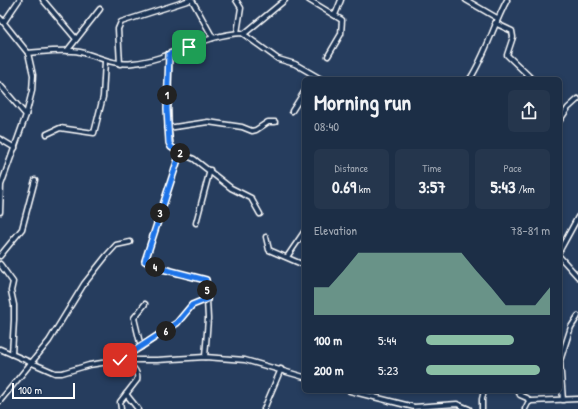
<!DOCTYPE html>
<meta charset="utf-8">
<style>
:root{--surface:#1c2e46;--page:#25364d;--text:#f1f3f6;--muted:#a0a8b3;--line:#3a4a5f;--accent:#8abfa5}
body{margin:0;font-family:"Patrick Hand",sans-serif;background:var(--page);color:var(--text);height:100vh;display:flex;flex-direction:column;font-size:15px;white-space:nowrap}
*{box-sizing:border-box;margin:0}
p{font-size:13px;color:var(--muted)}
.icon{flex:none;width:22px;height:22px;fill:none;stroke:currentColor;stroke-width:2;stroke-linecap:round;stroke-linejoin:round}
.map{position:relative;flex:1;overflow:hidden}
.side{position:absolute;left:302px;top:77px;width:260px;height:316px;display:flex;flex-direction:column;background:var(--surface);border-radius:6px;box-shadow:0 2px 6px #0003,0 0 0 1px var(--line)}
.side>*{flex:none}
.scale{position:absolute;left:12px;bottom:10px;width:63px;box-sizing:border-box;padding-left:4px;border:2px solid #fff;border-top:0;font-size:11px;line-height:14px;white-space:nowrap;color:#fff;-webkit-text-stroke:3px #1d3557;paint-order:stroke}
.pin{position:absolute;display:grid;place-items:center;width:34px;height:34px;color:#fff;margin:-17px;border-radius:8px;box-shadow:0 2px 6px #0006}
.km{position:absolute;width:20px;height:20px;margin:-10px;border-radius:50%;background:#222;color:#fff;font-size:11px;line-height:20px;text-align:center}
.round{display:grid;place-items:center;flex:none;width:42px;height:42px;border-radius:6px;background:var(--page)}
.overview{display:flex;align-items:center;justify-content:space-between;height:68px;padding:0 12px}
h1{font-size:22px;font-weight:800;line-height:30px}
.figures{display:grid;grid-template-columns:repeat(3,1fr);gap:6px;height:68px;padding:4px 12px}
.figures div{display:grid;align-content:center;border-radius:6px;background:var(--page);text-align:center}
.figures b{font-size:17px;font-weight:800}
.figures small{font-size:11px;font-weight:400}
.figures p{font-size:11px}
.chart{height:112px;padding:8px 12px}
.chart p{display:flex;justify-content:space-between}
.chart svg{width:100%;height:72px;margin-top:4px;fill:var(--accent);opacity:.7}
ul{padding:0 12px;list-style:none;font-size:13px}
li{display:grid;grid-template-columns:64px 48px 1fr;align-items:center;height:30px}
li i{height:10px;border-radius:5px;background:var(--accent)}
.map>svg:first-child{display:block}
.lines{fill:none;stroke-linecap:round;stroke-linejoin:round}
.minor-casing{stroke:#fff;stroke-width:7}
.minor{stroke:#1d3557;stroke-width:4}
.route-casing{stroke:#fff;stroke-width:8}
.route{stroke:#1a73e8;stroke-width:5}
</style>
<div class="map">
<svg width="578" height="409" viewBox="0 0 578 409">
<rect width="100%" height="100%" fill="#263d5e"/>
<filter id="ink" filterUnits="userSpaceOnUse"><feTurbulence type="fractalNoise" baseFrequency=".025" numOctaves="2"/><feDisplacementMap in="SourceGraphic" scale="8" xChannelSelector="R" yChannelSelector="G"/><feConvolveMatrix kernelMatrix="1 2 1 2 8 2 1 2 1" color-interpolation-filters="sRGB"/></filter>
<g filter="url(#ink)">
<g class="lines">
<defs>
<g id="minor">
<path d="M43,0L76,39"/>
<path d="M192,0L213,38"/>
<path d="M236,0L241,8L237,33"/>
<path d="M309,0L342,20L341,34L328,56"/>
<path d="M466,0L497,18"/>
<path d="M335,15L341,0"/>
<path d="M0,18L28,53L33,75L32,91L26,115L1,185L0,212"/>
<path d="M4,22L19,0"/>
<path d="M495,23L512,31L513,37L507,55L532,79"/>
<path d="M244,34L285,0"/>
<path d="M67,51L100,9"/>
<path d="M28,53C44,52 63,49 80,52C98,56 113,66 133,63C171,60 204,34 242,33L278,59L295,64L321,79"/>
<path d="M169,54L168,128L171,147L180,153L194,159L231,188L251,198L260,214"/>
<path d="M120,64L118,29L121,22L190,0"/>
<path d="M470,79C486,54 493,26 507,0"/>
<path d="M0,85L26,115"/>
<path d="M292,111L304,92"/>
<path d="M560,120L568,108L578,99"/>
<path d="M168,128L208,122L242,127L252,131L256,130L268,122H275"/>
<path d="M47,134L60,128L94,133L103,97L105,61"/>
<path d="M0,139L15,148"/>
<path d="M180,153L145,261L159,268L206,280L208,319L205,357"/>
<path d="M196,223L210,170"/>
<path d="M266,237L269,250L304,265"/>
<path d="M560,250L578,217"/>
<path d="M0,256L22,229L35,180"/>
<path d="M287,257L304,232"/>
<path d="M560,257L578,277"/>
<path d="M0,264L13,282L11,291L14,305V320L12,354"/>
<path d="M141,347L134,318L145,304"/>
<path d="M0,349L55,373H62L89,365L121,360H157L205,357L245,360L304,377"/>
<path d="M121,360L177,323L192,305L207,299"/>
<path d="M350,391L414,407L457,404L469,409"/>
<path d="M518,391L520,395L527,398L529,401"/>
<path d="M126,394L138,409"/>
<path d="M563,400L560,361L571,327L578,316"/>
<path d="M0,401L49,341L84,284L107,255L116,245L130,242"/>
<path d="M121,409L120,402L137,380C139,371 131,366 126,360"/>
<path d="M264,409L281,369"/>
<path d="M482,409V399L484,391"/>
<path d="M525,409L528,403L531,401L578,399"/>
</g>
</defs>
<!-- minor casing -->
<use href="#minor" class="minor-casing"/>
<!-- minor -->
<use href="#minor" class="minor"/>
</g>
</g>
<g class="lines" filter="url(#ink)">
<defs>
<path id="route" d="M120,360L177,323L192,305L207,299L206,280L159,268L145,261L180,153L171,147L169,143L167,109L169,54L189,47"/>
</defs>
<!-- route casing -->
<use href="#route" class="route-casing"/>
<!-- route -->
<use href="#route" class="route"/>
</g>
</svg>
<div class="scale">100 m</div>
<div class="pin" style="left:189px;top:47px;background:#1e9e55"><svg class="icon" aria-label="arrive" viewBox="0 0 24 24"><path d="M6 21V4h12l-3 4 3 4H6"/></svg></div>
<div class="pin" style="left:120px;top:360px;background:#d93025"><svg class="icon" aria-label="check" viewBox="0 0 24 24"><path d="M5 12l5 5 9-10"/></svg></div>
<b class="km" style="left:167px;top:95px">1</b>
<b class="km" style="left:180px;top:153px">2</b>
<b class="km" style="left:160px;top:213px">3</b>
<b class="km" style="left:155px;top:267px">4</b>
<b class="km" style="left:207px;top:290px">5</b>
<b class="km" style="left:166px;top:331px">6</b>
<section class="side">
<div class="overview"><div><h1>Morning run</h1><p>08:40</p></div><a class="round"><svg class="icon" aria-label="share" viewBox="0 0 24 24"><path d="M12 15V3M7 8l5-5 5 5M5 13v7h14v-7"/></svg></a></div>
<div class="figures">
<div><p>Distance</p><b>0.69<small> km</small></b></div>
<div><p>Time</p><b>3:57</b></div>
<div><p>Pace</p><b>5:43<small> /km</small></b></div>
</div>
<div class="chart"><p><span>Elevation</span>78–81 m</p>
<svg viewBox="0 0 160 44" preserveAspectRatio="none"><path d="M0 44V27L10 27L20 17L30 6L40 6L50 6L60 6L70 6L80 6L90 6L100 6L110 17L120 27L130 38L140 38L150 38L160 27V44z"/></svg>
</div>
<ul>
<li><b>100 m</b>5:44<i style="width:71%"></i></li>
<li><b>200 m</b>5:23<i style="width:92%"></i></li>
</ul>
</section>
</div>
